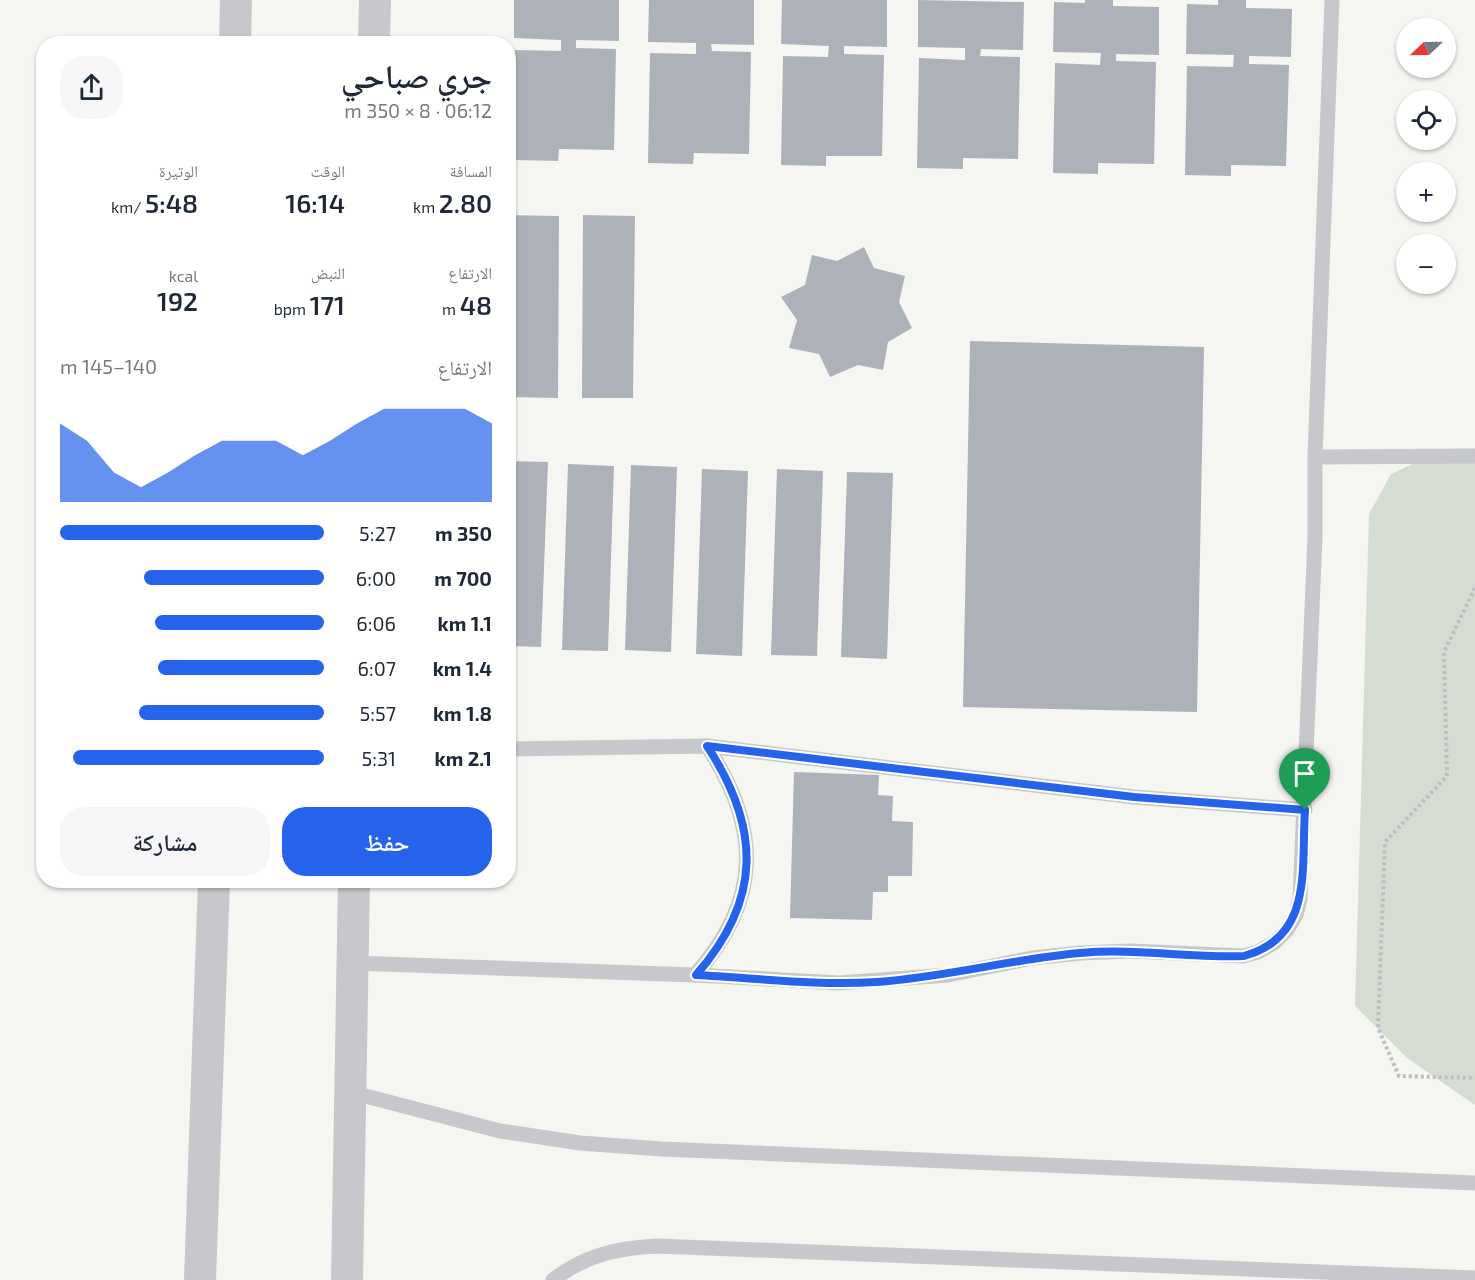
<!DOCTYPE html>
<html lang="ar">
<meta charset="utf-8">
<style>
:root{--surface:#fff;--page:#f6f6f7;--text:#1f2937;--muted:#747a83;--accent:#2563eb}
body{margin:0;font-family:"Exo 2","Noto Naskh Arabic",sans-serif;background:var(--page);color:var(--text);direction:rtl;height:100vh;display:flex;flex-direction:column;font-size:22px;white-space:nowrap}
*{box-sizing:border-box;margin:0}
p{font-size:20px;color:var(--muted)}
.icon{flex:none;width:33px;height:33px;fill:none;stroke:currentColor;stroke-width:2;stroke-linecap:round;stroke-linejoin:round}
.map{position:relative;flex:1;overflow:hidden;direction:ltr}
.side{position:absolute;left:36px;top:36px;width:480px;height:852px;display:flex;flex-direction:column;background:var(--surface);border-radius:24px;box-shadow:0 2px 4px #0004;direction:rtl}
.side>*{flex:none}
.needle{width:39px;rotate:248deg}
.buttons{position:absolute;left:1396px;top:18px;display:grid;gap:12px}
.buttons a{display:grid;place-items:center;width:60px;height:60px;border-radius:50%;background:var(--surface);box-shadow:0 2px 4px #0004;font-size:30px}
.pin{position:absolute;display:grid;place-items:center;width:51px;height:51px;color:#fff;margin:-62px -26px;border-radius:50% 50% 50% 0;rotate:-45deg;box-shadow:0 0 6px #0007}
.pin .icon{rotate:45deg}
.round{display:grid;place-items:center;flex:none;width:63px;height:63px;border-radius:24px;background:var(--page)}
.headline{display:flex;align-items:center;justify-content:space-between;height:102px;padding:0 24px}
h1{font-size:33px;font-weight:600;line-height:45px}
.stats{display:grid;grid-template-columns:repeat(3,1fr);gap:9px;height:102px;padding:6px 24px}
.stats div{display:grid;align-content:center}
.stats b{font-size:26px;font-weight:600}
.stats small{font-size:16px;font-weight:400}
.stats p{font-size:16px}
.chart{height:168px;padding:12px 24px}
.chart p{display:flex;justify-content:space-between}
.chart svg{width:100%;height:108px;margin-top:6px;fill:var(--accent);opacity:.7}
.button{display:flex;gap:12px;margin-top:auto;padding:12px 24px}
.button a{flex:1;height:69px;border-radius:24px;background:var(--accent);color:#fff;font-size:24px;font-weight:600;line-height:69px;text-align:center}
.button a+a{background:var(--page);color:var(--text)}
ul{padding:0 24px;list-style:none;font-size:20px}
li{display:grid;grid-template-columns:96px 72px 1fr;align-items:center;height:45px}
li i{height:15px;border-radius:8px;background:var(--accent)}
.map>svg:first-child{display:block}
.green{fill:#d5ddd3}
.building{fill:#adb2ba}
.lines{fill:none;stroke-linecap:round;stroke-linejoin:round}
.path{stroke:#bdbec1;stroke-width:4;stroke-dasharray:3 3;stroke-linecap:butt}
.lane{stroke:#c6c8cc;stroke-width:15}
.street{stroke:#c6c8cc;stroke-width:32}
.route-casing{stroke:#fff;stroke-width:12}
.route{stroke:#2563eb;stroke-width:8}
</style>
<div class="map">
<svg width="1475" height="1280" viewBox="0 0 1475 1280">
<rect width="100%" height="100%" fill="#f5f6f2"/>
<!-- green -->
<path class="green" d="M1436,453H1475V1105L1407,1058L1355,1006L1369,514L1391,474Z"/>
<!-- building -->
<g class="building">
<path d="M514,0H619V41L576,40V48L616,49L614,150L559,149L558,161L513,160L515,50L561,51V40L514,38Z"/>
<path d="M649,0H754V45L711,44L712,51L751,52L749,154L694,153L693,164L648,163L650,53L696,54V43L648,42Z"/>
<path d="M782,0H887V47L844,46V54L884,55L882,156H826V166L781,165L783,56L828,57L829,46L781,44Z"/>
<path d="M918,0L1024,2L1023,50L981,49L980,56L1020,57L1018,159L963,158V169L917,168L919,58L965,60V48L918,47Z"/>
<path d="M1085,0H1113V6L1159,7V55L1116,54V61L1156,62L1154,164L1098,163V174L1053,173L1055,63L1100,65L1101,53L1053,52L1054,2L1085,3Z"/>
<path d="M1218,0H1246V8L1292,9L1291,57L1249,56V64L1289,65L1286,166L1231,165V176L1185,175L1187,66L1233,67L1234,55L1186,54L1187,4L1218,5Z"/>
<path d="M508,215L559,216L558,398L508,397Z"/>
<path d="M583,215L635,216L633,398H582Z"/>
<path d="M864,247L874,268L905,276L899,302L912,328L888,342L883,370L858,365L830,377L819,354L789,348L797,320L781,297L805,285L812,255L837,261Z"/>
<path d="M970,341L1204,347L1197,712L963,707Z"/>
<path d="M508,461L548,462L541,647L508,646Z"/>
<path d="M568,464L614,466L608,651L562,650Z"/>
<path d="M631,465L677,467L671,652L625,650Z"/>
<path d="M702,469L748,471L742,656L696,654Z"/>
<path d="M777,469L823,471L817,656L771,655Z"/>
<path d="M847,472L893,473L887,659L841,657Z"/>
<path d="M794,772L879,775L878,795L893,796L892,821L913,822L912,876H888V892H873L872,920L790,918Z"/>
</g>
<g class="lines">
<!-- path -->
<path class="path" d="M1475,588L1444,652L1447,776L1385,842L1378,1028L1399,1076L1475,1078"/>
<!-- lane -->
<g class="lane">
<path d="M1315,457L1475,456"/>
<path d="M508,749L707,746L1134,797L1305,810"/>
<path d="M353,963L695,975L839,983L948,975L1032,958L1081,953L1130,951L1243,956L1258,952L1275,942L1287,930L1296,915L1300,899L1315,537V457L1332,0"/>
<path d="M695,975C762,900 761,828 707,746"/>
<path d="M350,1092L500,1131L580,1143L661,1149L1475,1183"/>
<path d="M553,1280C585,1255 618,1248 657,1246L1475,1278"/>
</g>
<!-- street -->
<g class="street">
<path d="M235,44L236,0"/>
<path d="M374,44L375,0"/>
<path d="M200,1280L214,880"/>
<path d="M347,1280L354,880"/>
</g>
</g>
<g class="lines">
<defs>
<path id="route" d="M707,746L1134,797L1305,810C1301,868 1314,937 1244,956C1189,958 1135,948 1080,953C1012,959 946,977 877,982C817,986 756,978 696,975C762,900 761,828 707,746Z"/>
</defs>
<!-- route casing -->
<use href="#route" class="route-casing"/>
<!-- route -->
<use href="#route" class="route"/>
</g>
</svg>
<div class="buttons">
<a><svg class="needle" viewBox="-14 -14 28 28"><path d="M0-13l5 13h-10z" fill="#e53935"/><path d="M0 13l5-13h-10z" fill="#747a83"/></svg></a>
<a><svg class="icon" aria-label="locate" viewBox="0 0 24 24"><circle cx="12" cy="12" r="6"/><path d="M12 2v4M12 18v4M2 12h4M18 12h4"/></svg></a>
<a>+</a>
<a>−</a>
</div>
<div class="pin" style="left:1305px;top:810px;background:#1e9e55"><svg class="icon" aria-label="arrive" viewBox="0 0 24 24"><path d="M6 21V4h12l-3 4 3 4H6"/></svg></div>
<section class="side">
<div class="headline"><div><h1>جري صباحي</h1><p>06:12 · 8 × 350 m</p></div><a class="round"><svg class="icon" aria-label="share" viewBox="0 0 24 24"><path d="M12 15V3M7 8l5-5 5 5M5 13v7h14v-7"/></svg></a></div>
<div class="stats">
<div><p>المسافة</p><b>2.80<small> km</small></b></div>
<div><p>الوقت</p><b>16:14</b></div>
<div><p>الوتيرة</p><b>5:48<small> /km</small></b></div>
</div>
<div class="stats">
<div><p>الارتفاع</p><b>48<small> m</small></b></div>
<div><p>النبض</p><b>171<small> bpm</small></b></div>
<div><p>kcal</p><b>192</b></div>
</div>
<div class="chart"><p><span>الارتفاع</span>140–145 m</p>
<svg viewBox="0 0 160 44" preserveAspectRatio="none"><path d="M0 44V12L10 19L20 32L30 38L40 32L50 25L60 19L70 19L80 19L90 25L100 19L110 12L120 6L130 6L140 6L150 6L160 12V44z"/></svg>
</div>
<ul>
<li><b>350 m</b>5:27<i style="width:100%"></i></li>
<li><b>700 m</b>6:00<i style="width:68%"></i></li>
<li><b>1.1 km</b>6:06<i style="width:64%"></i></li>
<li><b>1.4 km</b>6:07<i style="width:63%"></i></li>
<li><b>1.8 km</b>5:57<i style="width:70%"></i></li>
<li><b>2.1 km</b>5:31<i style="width:95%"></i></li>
</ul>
<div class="button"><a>حفظ</a><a>مشاركة</a></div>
</section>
</div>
